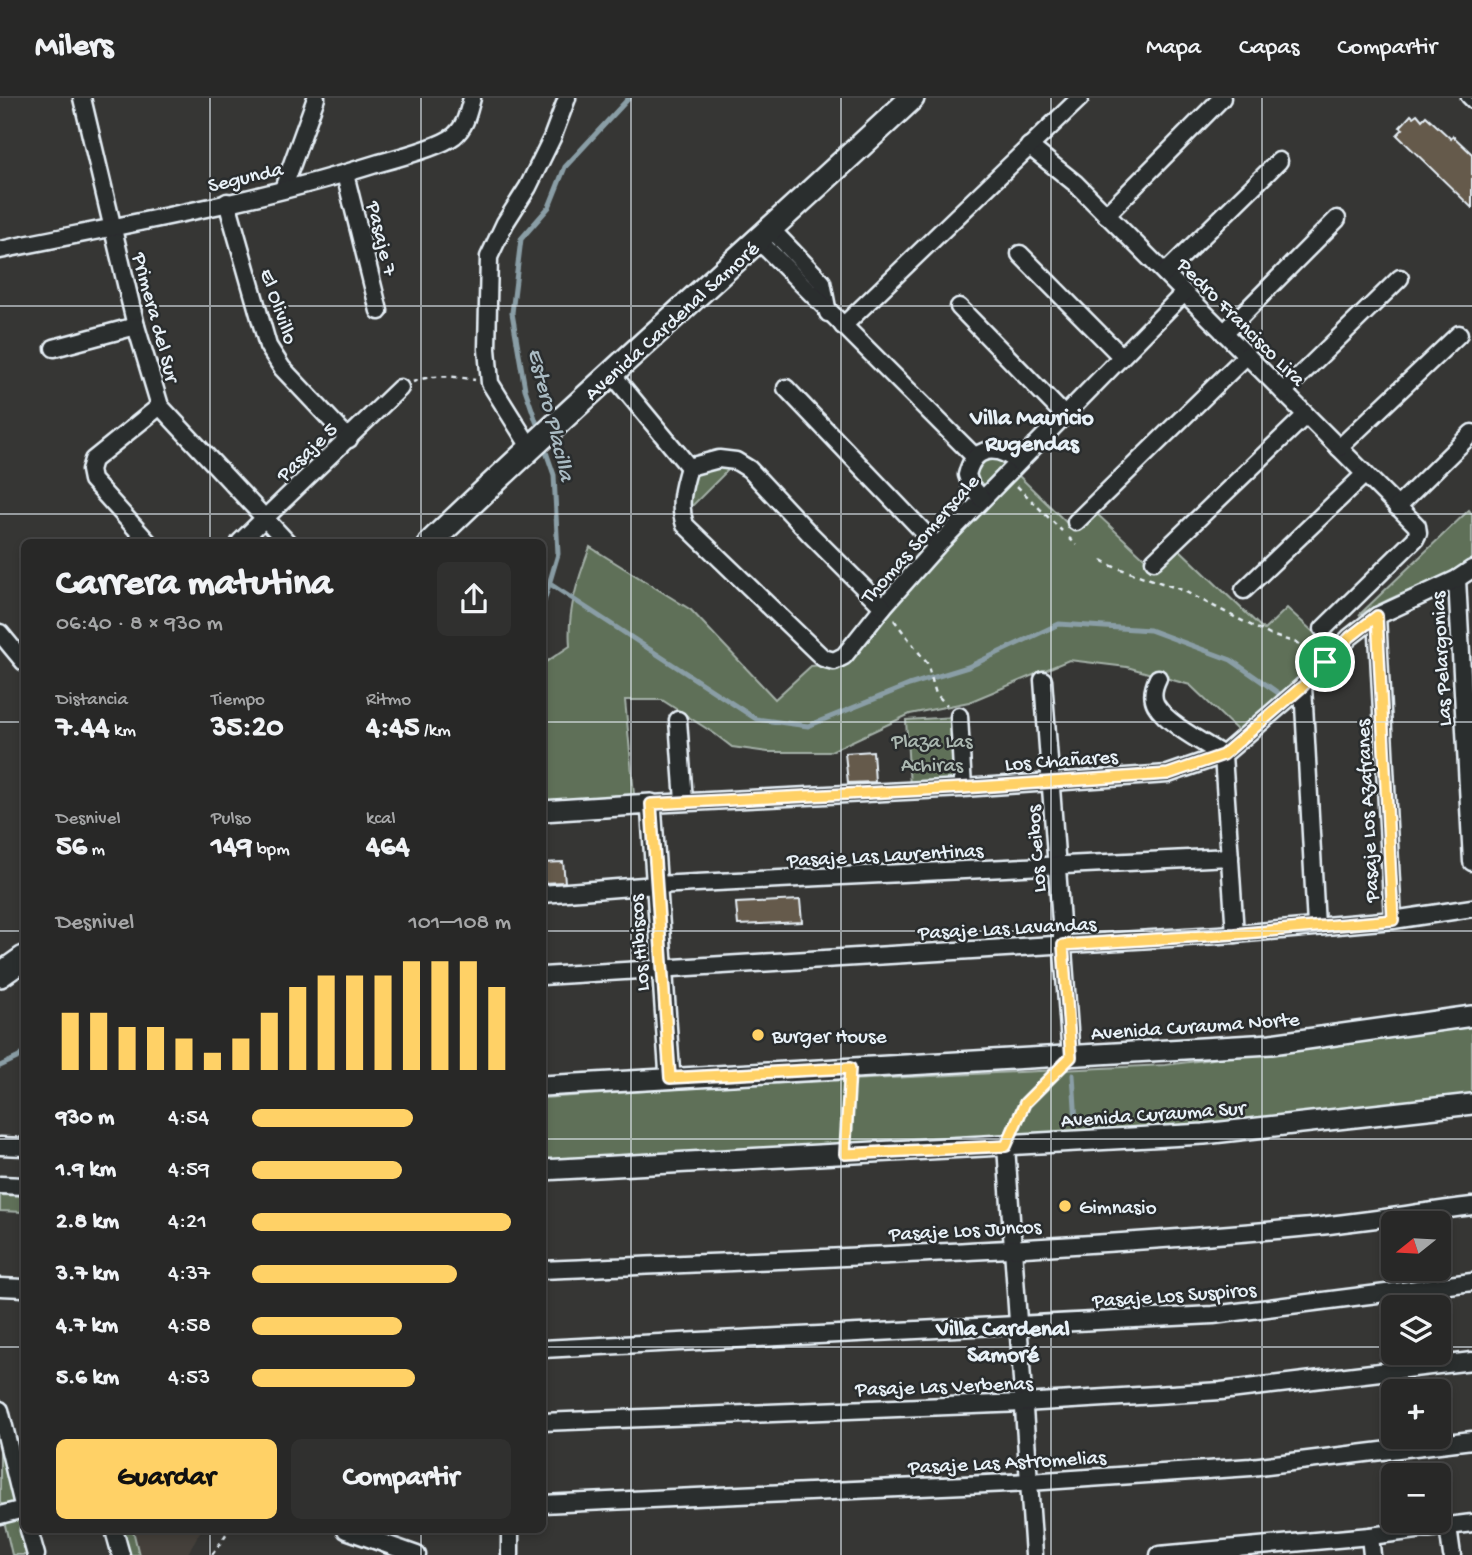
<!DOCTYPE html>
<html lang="es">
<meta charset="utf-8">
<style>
:root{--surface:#282827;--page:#30302f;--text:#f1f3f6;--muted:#a5a6a7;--line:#444;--accent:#ffd166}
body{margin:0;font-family:"Gochi Hand",sans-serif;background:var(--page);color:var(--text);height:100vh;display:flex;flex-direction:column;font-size:26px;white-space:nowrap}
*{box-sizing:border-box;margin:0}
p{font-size:23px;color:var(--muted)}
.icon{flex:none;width:38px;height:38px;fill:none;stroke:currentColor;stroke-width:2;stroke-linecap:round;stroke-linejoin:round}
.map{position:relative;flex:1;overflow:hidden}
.details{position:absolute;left:21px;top:441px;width:525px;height:994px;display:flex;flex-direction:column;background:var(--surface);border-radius:10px;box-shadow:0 4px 10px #0003,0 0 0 2px var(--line)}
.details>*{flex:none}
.needle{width:46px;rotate:252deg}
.tools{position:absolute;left:1381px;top:1113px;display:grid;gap:14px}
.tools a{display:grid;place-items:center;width:70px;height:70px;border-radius:10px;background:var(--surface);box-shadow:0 4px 10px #0003,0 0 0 2px var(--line);font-size:35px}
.pin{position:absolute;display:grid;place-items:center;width:60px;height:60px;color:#fff;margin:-30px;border:4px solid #fff;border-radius:50%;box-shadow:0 2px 7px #0007}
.round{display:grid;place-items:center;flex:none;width:74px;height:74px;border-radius:10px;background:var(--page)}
.head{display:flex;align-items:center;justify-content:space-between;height:119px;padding:0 35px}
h1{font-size:38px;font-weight:800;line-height:52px}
.stats{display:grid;grid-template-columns:repeat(3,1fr);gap:10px;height:119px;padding:7px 35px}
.stats div{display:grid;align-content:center}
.stats b{font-size:30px;font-weight:800}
.stats small{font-size:19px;font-weight:400}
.stats p{font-size:19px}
.chart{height:196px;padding:14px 35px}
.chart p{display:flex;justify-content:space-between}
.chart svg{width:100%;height:126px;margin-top:7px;stroke:var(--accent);stroke-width:6}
.primary-button{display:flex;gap:14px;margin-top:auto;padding:14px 35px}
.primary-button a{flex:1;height:80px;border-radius:10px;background:var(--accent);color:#111;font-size:28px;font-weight:800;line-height:80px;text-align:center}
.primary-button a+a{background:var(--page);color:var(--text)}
ul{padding:0 35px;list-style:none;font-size:23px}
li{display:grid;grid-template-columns:112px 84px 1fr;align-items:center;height:52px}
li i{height:18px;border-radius:9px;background:var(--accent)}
header{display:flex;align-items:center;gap:42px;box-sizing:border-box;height:98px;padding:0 35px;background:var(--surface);border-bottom:2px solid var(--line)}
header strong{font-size:33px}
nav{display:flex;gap:38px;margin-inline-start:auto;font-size:24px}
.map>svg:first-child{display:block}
.built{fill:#44413b}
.green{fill:#5f7058;stroke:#a4b0a8;stroke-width:2}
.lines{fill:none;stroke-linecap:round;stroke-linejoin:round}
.stream{stroke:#8a9ea6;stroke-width:5}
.building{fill:#655a4c;stroke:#e8f1f8;stroke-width:2}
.service-casing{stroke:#e8f1f8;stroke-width:13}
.minor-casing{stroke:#e8f1f8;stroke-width:21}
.tertiary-casing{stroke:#e8f1f8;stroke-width:24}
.secondary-casing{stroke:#e8f1f8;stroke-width:28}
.path{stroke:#e8f1f8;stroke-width:2.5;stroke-dasharray:5 5;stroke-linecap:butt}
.service{stroke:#2a2d2e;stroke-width:8}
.minor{stroke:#2a2d2e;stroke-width:16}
.tertiary{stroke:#2a2d2e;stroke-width:19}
.secondary{stroke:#2a2d2e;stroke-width:23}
.route-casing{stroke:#fff;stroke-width:14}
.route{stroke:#ffd166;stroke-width:9}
.grid{fill:none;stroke:#e8f1f8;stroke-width:2;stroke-opacity:0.55}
.poi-dot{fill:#ffd166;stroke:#2a2d2e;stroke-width:2.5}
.labels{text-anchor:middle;stroke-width:5;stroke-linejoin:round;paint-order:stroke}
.street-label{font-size:21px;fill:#e8f1f8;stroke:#2a2d2e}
.park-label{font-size:21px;fill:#aab7b0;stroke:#2a2d2e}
.poi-label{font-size:21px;fill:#e8f1f8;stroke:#2a2d2e;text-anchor:start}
.water-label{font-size:23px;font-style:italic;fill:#a9bac2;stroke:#2a2d2e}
.neighbourhood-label{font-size:23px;font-weight:bold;fill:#e8f1f8;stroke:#2a2d2e}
</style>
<header>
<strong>Milers</strong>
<nav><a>Mapa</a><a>Capas</a><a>Compartir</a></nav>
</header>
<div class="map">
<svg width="1472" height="1457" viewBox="0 0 1472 1457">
<rect width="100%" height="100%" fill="#363634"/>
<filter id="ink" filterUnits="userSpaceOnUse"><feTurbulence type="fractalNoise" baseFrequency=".0143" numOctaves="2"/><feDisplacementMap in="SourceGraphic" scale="14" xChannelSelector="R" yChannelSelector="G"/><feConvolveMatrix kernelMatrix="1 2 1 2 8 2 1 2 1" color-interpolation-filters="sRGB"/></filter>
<g filter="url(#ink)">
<!-- built -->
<path class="built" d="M133,1432H201L187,1457H139Z"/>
<!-- green -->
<g class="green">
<path d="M984,353L1018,364L982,401L969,367Z"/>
<path d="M733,367L686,414L685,393L698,370Z"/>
<path d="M1017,376L1075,433L1095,414L1157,472L1179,451L1264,532L1287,510L1333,552L1241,636L1190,587L1127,569L1069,562L969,604L910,616L829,654H768L732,649L715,636L662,602H625L634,696L543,703V566L570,548C567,513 578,481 590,449L691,512L775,601L811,568L835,566L850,562L863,549L940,453Z"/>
<path d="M1469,412L1472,416V461C1448,484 1433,483 1404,495C1388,501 1374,509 1359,517Z"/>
<path d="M955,619L959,687L910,689L906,622Z"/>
<path d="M1472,928V995L1422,1003L1185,1028L543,1064V1000L720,988L1165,967Z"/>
<path d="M0,1097L24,1098V1114L0,1113Z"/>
<path d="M0,1332L18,1403L3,1407L0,1405Z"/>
<path d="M21,1418L31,1457H12L5,1427L6,1422Z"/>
<path d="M122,1432H133L139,1457H128Z"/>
</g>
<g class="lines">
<!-- stream -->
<g class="stream">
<path d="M539,332L525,291L512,215L521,141L549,109L565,69L629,0"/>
<path d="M550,486L756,621L808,628L909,587L968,569L1059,526L1150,532L1231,562L1284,599"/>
<path d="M542,510L558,456L554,377L544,348"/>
<path d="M0,968L19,959L24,954"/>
<path d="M1073,977L1076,1025"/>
</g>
</g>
<!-- building -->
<g class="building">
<path d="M1417,16L1422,22L1426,18L1451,41L1453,38L1472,56V110L1397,37L1403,31L1400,29L1411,17L1413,19Z"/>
<path d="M873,653L875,684L848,685L845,655Z"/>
<path d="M563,764L565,784L542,785V765Z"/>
<path d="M800,802L802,824L738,827L736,805Z"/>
</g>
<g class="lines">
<defs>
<path id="service" d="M1466,0L1472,6"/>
<g id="minor">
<path d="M82,0L136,228L160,308L287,444"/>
<path d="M1029,48L1075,85L1417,428L1418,435L1415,441L1323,531"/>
<path d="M345,76L379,213"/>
<path d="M283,91L316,0"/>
<path d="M227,104L268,248L282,270L349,341"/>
<path d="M1106,117L1222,0"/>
<path d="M772,132L822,184L828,215"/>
<path d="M759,143L974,358"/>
<path d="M0,152C126,126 256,104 379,65C398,60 440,49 454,38C466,28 468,14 472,0"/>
<path d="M1020,156L1121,258"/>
<path d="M1165,175L1279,63"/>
<path d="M959,209L1063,316"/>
<path d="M843,228L1080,0"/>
<path d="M1224,235L1337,121"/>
<path d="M54,250L136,228"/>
<path d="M612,276L689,369"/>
<path d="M786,290L937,448"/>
<path d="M1283,294L1400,180"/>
<path d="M530,349L490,285L487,251L489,159L505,125L528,89L552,40L567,0"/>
<path d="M1339,350L1459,236"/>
<path d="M689,369C683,389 678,407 685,427L823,560L834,563L844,558L883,509L937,448L1184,195"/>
<path d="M689,369L719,361L736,363L749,371L809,435L883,509"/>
<path d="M982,401L971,388L967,377C974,347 997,347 1018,364"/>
<path d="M1397,409L1472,335"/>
<path d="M1076,424L1247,257"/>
<path d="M148,444L92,382L90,372L93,362L160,308"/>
<path d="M240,444L400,290"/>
<path d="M1154,463L1306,317"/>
<path d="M1457,481L1472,764"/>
<path d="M1244,492L1365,376"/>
<path d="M1377,518L1393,822"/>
<path d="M0,535L24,564"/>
<path d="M1158,580C1154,588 1151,598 1156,607C1167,626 1204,645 1223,657L1235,836"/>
<path d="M1043,582L1071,959"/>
<path d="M1303,588L1316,828"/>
<path d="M959,618L963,690"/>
<path d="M678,622L684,703"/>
<path d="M651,706L963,690L1168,676L1223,657L1303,588L1350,539L1377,518L1457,481L1472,471"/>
<path d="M542,796L656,787L1230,759"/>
<path d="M542,878L1235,836L1393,822L1472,810"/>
<path d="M0,1048L24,1049"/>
<path d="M1006,1048L1034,1457"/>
<path d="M0,1087L24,1088"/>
<path d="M542,1172C795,1161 1047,1153 1299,1130C1357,1125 1414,1115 1472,1108"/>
<path d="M0,1189L24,1190"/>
<path d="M542,1251L1213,1217L1472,1184"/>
<path d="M0,1312L24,1411"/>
<path d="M542,1324L1023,1305L1221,1293L1472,1263"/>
<path d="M542,1406L1029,1384L1251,1369L1472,1342"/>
<path d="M0,1417L24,1411"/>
<path d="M1448,1428L1452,1457"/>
<path d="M29,1432L36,1457"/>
<path d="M114,1432L121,1457"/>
<path d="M346,1432L417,1457"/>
<path d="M510,1432V1457"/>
<path d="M1370,1438L1372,1457"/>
<path d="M1159,1457L1370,1438L1472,1425"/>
</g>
<g id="tertiary">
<path d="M542,713L651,706L670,980"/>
<path d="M542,988L1271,946L1472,918"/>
<path d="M542,1072L1204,1036L1472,1006"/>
</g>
<g id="secondary">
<path d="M431,444C588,293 753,149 912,0"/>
<path d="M0,877L24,860"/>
</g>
</defs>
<!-- service casing -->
<use href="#service" class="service-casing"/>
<!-- minor casing -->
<use href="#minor" class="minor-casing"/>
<!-- tertiary casing -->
<use href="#tertiary" class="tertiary-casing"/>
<!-- secondary casing -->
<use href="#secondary" class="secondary-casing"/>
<!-- path -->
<g class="path">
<path d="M413,284C431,276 455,278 475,282"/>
<path d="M1017,388L1062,433"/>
<path d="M1069,440L1077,447"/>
<path d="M1102,462L1112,468L1182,492L1270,537L1304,547L1314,555"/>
<path d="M894,522L927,565L936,596L947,607"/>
<path d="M1014,1029L1025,1005L1054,976"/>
<path d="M846,1038L849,989"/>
<path d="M212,1457L229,1432"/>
</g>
<!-- service -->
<use href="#service" class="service"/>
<!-- minor -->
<use href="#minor" class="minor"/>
<!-- tertiary -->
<use href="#tertiary" class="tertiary"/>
<!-- secondary -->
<use href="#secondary" class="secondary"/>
</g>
</g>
<g class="lines" filter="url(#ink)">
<defs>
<path id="route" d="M1377,518L1393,822L1235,836L1063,847L1071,959L1025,1005L1006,1048L845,1056L850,970L670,980L651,706L963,690L1168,676L1223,657L1303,588L1350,539Z"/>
</defs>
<!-- route casing -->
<use href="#route" class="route-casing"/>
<!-- route -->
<use href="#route" class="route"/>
</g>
<!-- grid -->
<path class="grid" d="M210,0V444M421,0V444M631,0V1457M841,0V1457M1051,0V1457M1262,0V1457M0,208H1472M0,416H1472M0,624H24M542,624H1472M0,833H24M542,833H1472M0,1041H24M542,1041H1472M0,1249H24M542,1249H1393M1438,1249H1472M210,1432V1457M421,1432V1457"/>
<!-- markers -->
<g class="poi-dot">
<circle cx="758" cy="937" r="7"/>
<circle cx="1065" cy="1108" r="7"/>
</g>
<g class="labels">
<!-- street labels -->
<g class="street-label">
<text transform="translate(245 78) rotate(-13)" y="7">Segunda</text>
<text transform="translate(383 140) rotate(76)" y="7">Pasaje 7</text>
<text transform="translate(280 208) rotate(71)" y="7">El Olivillo</text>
<text transform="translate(157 219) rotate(75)" y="7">Primera del Sur</text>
<text transform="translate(671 222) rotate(-42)" y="7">Avenida Cardenal Samoré</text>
<text transform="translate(1242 223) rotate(45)" y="7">Pedro Francisco Lira</text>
<text transform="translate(306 353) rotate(-44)" y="7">Pasaje 5</text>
<text transform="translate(919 440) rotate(-48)" y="7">Thomas Somerscale</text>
<text transform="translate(1440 561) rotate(-93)" y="7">Las Pelargonias</text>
<text transform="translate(1061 661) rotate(-4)" y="7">Los Chañares</text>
<text transform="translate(1366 713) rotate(-93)" y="7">Pasaje Los Azafranes</text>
<text transform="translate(1035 751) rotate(-94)" y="7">Los Ceibos</text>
<text transform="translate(885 756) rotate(-3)" y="7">Pasaje Las Laurentinas</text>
<text transform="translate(1007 829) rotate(-3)" y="7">Pasaje Las Lavandas</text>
<text transform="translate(638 845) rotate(-94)" y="7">Los Hibiscos</text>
<text transform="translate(1195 927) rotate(-4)" y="7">Avenida Curauma Norte</text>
<text transform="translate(1153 1015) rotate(-4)" y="7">Avenida Curauma Sur</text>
<text transform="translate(965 1131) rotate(-3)" y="7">Pasaje Los Juncos</text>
<text transform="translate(1174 1196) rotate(-4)" y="7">Pasaje Los Suspiros</text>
<text transform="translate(944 1287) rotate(-2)" y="7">Pasaje Las Verbenas</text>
<text transform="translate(1007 1363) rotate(-3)" y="7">Pasaje Las Astromelias</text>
</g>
<!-- park labels -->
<g class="park-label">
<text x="932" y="649">Plaza Las<tspan x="932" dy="24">Achiras</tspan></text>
</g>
<!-- poi labels -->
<g class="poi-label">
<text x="772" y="944">Burger House</text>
<text x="1079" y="1115">Gimnasio</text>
</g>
<!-- water labels -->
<g class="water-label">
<text transform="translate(553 316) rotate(76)" y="8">Estero Placilla</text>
</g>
<!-- neighbourhood labels -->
<g class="neighbourhood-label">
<text x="1032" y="326">Villa Mauricio<tspan x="1032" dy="26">Rugendas</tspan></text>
<text x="1003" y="1237">Villa Cardenal<tspan x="1003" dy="26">Samoré</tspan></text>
</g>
</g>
</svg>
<div class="tools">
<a><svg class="needle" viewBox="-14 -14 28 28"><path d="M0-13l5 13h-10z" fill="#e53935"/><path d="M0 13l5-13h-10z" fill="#a5a6a7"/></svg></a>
<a><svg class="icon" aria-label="layers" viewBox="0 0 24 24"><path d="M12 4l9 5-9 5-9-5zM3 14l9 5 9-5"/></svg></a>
<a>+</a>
<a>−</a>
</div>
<div class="pin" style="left:1325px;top:564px;background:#1e9e55"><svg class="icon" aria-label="arrive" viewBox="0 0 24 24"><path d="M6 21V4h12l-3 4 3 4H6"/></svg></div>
<section class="details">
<div class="head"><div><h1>Carrera matutina</h1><p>06:40 · 8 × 930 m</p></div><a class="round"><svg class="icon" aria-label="share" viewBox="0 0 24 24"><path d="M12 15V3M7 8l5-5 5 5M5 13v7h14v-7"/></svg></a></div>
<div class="stats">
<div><p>Distancia</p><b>7.44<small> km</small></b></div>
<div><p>Tiempo</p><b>35:20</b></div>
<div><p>Ritmo</p><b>4:45<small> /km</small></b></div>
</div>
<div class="stats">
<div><p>Desnivel</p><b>56<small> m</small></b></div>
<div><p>Pulso</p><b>149<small> bpm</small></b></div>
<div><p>kcal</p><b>464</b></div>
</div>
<div class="chart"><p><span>Desnivel</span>101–108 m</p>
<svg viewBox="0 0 160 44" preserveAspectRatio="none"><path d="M5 44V24M15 44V24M25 44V29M35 44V29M45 44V33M55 44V38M65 44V33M75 44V24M85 44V15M95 44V11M105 44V11M115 44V11M125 44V6M135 44V6M145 44V6M155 44V15"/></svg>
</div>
<ul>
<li><b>930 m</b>4:54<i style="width:62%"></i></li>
<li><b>1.9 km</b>4:59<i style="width:58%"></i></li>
<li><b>2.8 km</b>4:21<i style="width:100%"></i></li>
<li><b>3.7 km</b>4:37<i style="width:79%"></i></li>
<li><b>4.7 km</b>4:58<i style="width:58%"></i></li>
<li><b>5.6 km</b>4:53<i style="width:63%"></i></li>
</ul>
<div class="primary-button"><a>Guardar</a><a>Compartir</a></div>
</section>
</div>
